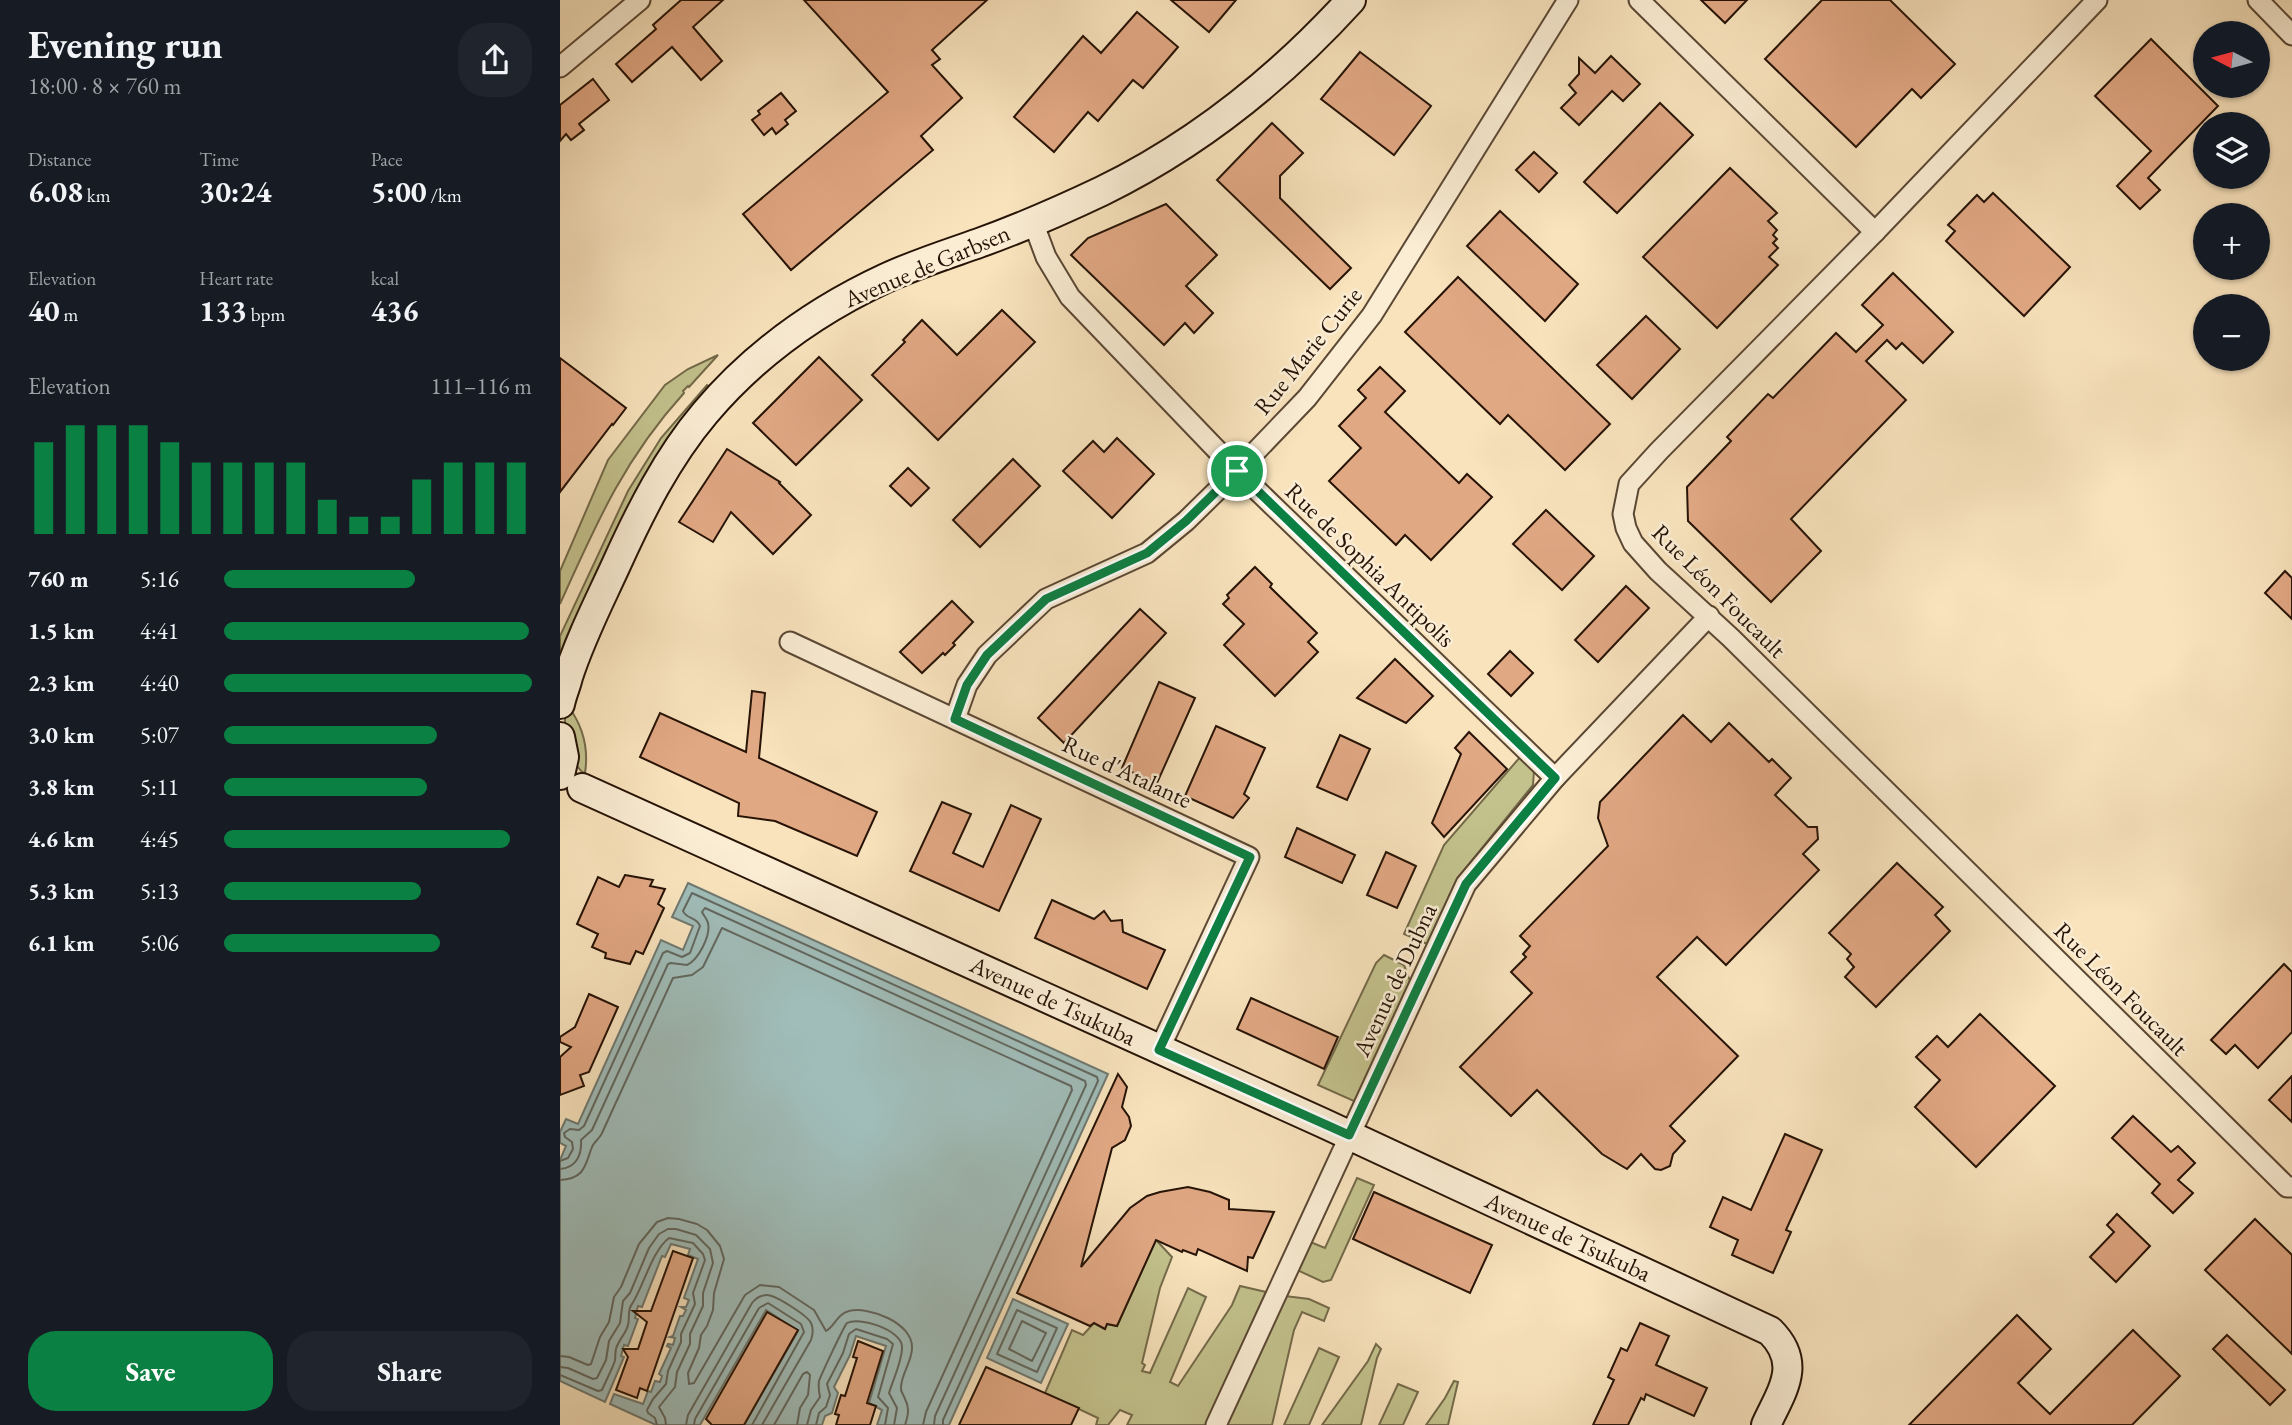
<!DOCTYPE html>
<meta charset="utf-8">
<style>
:root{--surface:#171b24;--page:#20242c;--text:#f1f3f6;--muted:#9ea1a6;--accent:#0b8043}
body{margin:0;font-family:"EB Garamond",serif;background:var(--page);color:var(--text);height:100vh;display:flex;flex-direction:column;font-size:26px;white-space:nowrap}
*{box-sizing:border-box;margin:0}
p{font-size:23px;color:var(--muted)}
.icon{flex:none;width:38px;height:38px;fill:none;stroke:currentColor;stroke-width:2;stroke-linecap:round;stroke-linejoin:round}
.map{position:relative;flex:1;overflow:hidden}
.details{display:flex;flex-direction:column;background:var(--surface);width:560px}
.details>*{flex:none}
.needle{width:46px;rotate:276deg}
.tools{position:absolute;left:1633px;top:21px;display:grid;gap:14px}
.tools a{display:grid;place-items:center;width:77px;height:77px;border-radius:50%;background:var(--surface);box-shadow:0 2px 5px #0004;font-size:35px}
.pin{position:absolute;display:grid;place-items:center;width:60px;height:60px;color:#fff;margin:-30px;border:4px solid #fff;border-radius:50%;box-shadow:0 2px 7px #0007}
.round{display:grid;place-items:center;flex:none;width:74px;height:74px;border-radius:28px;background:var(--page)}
.head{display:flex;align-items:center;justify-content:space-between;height:119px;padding:0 28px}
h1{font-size:38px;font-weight:700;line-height:52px}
.figures{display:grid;grid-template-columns:repeat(3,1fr);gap:10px;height:119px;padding:7px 28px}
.figures div{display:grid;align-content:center}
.figures b{font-size:30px;font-weight:700}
.figures small{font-size:19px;font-weight:400}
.figures p{font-size:19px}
.chart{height:196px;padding:14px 28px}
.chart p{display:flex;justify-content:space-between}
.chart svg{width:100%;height:126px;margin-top:7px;stroke:var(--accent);stroke-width:6}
.action{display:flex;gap:14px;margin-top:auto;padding:14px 28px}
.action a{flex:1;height:80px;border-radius:28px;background:var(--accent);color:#fff;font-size:28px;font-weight:700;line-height:80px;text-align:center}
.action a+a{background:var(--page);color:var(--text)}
ul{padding:0 28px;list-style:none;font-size:23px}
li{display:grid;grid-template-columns:112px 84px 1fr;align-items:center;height:52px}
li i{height:18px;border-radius:9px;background:var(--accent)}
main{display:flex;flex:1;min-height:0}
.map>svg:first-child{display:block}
.green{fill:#c3c28d;stroke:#746a4a;stroke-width:2}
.water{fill:#a0bdb9;stroke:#6f7971;stroke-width:2}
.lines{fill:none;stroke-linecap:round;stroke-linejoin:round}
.shore{stroke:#636860;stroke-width:2}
.building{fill:#e1a884;stroke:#261306;stroke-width:2}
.street-casing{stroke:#5a4734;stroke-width:23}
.secondary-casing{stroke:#261306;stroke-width:32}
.street{stroke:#faedd4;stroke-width:19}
.secondary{stroke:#faedd4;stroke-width:28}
.route-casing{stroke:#fff;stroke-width:14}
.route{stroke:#0b8043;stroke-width:9}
.labels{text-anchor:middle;stroke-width:5;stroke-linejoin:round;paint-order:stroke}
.street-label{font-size:24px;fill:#261306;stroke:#faedd4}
</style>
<main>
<section class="details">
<div class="head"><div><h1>Evening run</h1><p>18:00 · 8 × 760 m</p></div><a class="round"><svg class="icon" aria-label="share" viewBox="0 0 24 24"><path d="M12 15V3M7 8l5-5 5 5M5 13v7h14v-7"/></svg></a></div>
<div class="figures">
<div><p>Distance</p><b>6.08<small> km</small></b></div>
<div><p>Time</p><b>30:24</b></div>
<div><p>Pace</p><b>5:00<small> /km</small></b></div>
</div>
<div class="figures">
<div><p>Elevation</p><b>40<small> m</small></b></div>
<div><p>Heart rate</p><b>133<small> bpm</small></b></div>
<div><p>kcal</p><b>436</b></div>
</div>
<div class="chart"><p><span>Elevation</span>111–116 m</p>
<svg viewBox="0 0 160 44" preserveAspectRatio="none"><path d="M5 44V12M15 44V6M25 44V6M35 44V6M45 44V12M55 44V19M65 44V19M75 44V19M85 44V19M95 44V32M105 44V38M115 44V38M125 44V25M135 44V19M145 44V19M155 44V19"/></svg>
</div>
<ul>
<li><b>760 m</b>5:16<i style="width:62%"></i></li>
<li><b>1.5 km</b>4:41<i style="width:99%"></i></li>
<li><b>2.3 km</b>4:40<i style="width:100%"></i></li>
<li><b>3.0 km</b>5:07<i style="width:69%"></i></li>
<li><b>3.8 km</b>5:11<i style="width:66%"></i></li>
<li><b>4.6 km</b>4:45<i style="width:93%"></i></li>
<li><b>5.3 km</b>5:13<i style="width:64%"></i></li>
<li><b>6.1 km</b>5:06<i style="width:70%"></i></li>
</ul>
<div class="action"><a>Save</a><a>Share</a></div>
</section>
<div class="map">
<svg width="1732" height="1425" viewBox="0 0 1732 1425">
<rect width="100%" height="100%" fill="#f8e3bd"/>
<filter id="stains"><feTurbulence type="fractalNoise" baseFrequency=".00286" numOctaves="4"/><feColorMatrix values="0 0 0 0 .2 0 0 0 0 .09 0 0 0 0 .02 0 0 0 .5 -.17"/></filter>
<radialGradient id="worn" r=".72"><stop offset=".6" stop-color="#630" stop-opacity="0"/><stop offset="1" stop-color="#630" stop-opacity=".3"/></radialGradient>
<!-- green -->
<g class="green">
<path d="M158,355L129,387L128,386L123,391L124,393C64,459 36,524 0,604V571L48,460L105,385L128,369Z"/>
<path d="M147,385L153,389L116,431L91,465L61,527L0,664V636L68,491L101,438Z"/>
<path d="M8,706C23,726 29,747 25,773L22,772L16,765L11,741L5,722V711Z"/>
<path d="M961,756L974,771L973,785L897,879L867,944L844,934L884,845Z"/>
<path d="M824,955L844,965L850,981L796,1102L758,1085L816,963Z"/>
<path d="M797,1178L814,1185L771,1280L763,1282L735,1269L748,1241L765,1248Z"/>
<path d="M596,1240L612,1257L600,1288L582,1363L585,1365L582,1371L590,1373L628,1288L646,1297L610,1382L618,1386L672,1305L680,1286L706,1292L646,1425H567L572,1415L560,1410L548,1425H536L538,1418L485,1393L512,1330L523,1335L534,1323L545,1329L547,1324L557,1326Z"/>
<path d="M725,1296L749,1299L769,1308L764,1321L742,1312L734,1330L712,1425H665Z"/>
<path d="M816,1344L821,1349L817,1358L801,1425H762L808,1361Z"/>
<path d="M759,1348L779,1357L749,1425H724Z"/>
<path d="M894,1381L898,1382L888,1425H866L885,1398Z"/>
<path d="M838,1384L858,1392L843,1425H819Z"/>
</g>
<!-- water -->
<g class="water">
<path d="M128,883L548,1074L389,1425H317L322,1410L309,1403L326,1346L296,1336L290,1355L274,1387L278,1393L272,1413L265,1416L262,1425H184L238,1331L206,1310L140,1425H96L50,1404L54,1394L83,1404L88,1391L91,1392L95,1381L100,1382L102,1376L99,1374L111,1348L107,1346L108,1344L113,1345L115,1338L110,1337L113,1336L120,1316H123L126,1310L121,1307H126L129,1300L124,1298L138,1259L128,1255L130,1249L111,1244L105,1257L102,1256L82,1307L78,1306L75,1318L78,1319L68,1346L64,1345L61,1356L64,1357L45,1402L0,1381V1160L6,1146L0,1143V1132L6,1119L18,1124L101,940L123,950L133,926L112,917Z"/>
<path d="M453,1299L508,1324L481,1383L427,1358Z"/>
</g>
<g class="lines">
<!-- shore -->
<g class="shore">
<path d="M0,1161L8,1158L13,1149L12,1142L5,1137L4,1133L10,1129L19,1130L24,1126L103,953L107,951L122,957L130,953L140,926C137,917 126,919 123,911L132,893L537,1077L538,1081L383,1420V1425"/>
<path d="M0,1169C16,1168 22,1155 21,1140L32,1130L108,964L111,963L127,965C138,960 151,936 148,923C147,919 144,916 142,912L145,908L525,1081L526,1085L375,1416L374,1425"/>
<path d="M0,1180C25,1179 25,1165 32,1147C34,1142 40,1138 42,1133L113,978L132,975L143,967L162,928L511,1086L512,1090L366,1412L363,1425"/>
<path d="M457,1310L497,1328L477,1372L437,1354Z"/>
<path d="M462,1321L486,1333L472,1361L449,1349Z"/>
<path d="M0,1356L9,1357L28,1365L31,1364L40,1337L49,1322L54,1297L61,1287L79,1244L97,1222L108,1218L119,1219L137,1224L147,1230L160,1246L164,1259L154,1293L153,1310L147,1326L141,1335L139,1348L128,1373L129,1384L134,1383L185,1295L200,1285L219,1287L254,1310L266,1331C275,1326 277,1314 289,1311C309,1306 353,1323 352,1348C352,1362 340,1376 341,1389C341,1392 344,1396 345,1399C350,1408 348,1416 345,1425"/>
<path d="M0,1367L8,1368L33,1379L37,1378L46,1360L49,1341L60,1323L63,1301L70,1293L89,1248L99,1234L108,1229H116L136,1235L150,1249L153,1263L143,1293V1306L130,1334V1344L117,1372L115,1387L99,1407L105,1418L106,1425"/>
<path d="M0,1375L38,1391L42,1390C44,1385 55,1363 55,1360C56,1354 54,1350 58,1344C61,1337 66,1333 68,1325C70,1318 67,1310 72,1304C84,1285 92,1251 109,1238L133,1243L143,1254L145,1260L133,1293L135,1304L121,1334V1342L108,1371L106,1384L93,1399L87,1410L88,1413L95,1418L97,1425"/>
<path d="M126,1425L128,1415L192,1303C196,1298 200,1295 207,1295C215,1295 247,1315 251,1323C254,1329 253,1334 251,1340L202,1425"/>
<path d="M134,1425L135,1419L199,1308L208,1303L241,1324L244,1332L192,1425"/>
<path d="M214,1425L243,1374L247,1372L250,1375L248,1395L240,1408L237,1425"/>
<path d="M247,1425L251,1410L260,1397C259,1392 258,1387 259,1381C261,1375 284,1326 287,1323C299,1316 341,1330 342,1346C343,1360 333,1379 329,1393L337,1408L334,1425"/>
<path d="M256,1425L259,1413L266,1407L270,1395L267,1384L283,1353L289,1334L296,1329L327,1339L333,1344L318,1397L328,1408L325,1425"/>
</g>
</g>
<!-- building -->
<g class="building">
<path d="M121,0H163L133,27L162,61L141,80L112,47L72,82L56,64L96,29L93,25Z"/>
<path d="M244,0H427L372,50L380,59L372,65L402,98L361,136L373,150L231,270L183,214L328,92Z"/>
<path d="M611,0H676L649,32Z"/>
<path d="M1141,0H1187L1165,23Z"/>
<path d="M1262,0H1330L1395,64L1361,98L1352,89L1296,147L1205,59Z"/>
<path d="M577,12L618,47L583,88L573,80L538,121L528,112L494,152L454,117L523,36L541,53Z"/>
<path d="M1591,39L1658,106L1588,178L1600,190L1580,209L1557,186L1591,151L1535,96Z"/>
<path d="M800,52L871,106L834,155L761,99Z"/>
<path d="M1051,56L1080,84L1063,101L1052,91L1019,125L1001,108L1016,93L1009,85L1019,74V58L1035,73Z"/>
<path d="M33,79L49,100L19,124L24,130L11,140L6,134L0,141V105Z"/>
<path d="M221,93L236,111L225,120L228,124L216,134L212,128L204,135L192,120L200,114L198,111Z"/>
<path d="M1100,103L1133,135L1057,213L1024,182Z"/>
<path d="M712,123L743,153L720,176V198L791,268L770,289L657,180Z"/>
<path d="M974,152L997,173L979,192L956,170Z"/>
<path d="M1170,168L1217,213L1208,221L1217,230L1213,235L1217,239L1213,243L1218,248L1209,257L1218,265L1157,328L1083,257Z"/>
<path d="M1433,193L1510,267L1464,316L1386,241L1395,231L1388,225L1417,195L1424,202Z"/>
<path d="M606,204L657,255L626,286L653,313L634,333L625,323L604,345L511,255L528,238Z"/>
<path d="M940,211L1018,284L985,321L907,246Z"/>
<path d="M1333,273L1393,332L1363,363L1342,343L1336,349L1327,340L1306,361L1346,400L1231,519L1261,551L1211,602L1128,521L1127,487L1171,441L1167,437L1208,394L1213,398L1276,333L1296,352L1323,325L1302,305Z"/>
<path d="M898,277L1050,424L1005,470L948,415L940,424L845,332Z"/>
<path d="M442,310L475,342L378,440L312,375L345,342L343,340L362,320L397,355Z"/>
<path d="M1086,316L1120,349L1072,399L1037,365Z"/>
<path d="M259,357L302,400L236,465L193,423Z"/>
<path d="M0,358L66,408L53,425L52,424L0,492Z"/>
<path d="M820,367L845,391L825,412L899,483L907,474L932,497L871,560L845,535L836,545L769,481L801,448L779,426L806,398L798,390Z"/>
<path d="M557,438L594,474L552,518L503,471L533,441L544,452Z"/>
<path d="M167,449L220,482L219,483L251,515L213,554L171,512L153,542L119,522Z"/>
<path d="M453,459L480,486L420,547L393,520Z"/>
<path d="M348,468L369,488L351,506L330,486Z"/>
<path d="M986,510L1034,556L1002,590L953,544Z"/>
<path d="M695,567L712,584L710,587L757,633L748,642L758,652L715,696L664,645L684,624L663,604L669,598L667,595Z"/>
<path d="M1725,571L1732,578V619L1705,593Z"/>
<path d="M1066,586L1089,608L1038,662L1015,640Z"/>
<path d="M392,601L413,622L393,643L395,645L385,655L383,653L362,673L340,652Z"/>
<path d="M580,609L606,633L504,743L478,718Z"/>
<path d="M950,651L973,673L951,696L928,674Z"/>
<path d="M835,659L873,696L846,723L797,698Z"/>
<path d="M599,682L635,698L597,783L562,768Z"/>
<path d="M192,691L205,693L199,758L317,812L297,856L215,821L178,816L179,803L80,757L100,713L186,752Z"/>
<path d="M1123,715L1151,742L1169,723L1209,762L1212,759L1231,778L1215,795L1248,827H1257L1258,839L1243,854L1259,870L1166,965L1137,937L1097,977L1178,1056L1110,1126L1125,1141L1113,1154L1110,1166L1101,1170L1095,1169L1081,1154L1067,1169L1042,1154L977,1090L951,1116L900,1067L972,993L951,972L966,957L963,954L970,946L960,936L1048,846L1038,818L1040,802Z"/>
<path d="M656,726L705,748L684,794L689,798L673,818L625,796Z"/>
<path d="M909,732L947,769L884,837L872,823L901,754L895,748Z"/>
<path d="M780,735L810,749L787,800L757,787Z"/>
<path d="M382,802L411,814L393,853L423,867L451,805L481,819L439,911L350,871Z"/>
<path d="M737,828L795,855L782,883L725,857Z"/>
<path d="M826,852L856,866L837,908L807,895Z"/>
<path d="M1337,863L1383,907L1375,915L1390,931L1316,1007L1285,977L1294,967L1287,959L1291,954L1269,933Z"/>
<path d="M65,875L93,880L90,886L105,889L98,904L104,908L83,954L76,951L70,964L45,958L46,953L32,947L38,934L17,924L38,877L59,887Z"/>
<path d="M492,900L534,919L544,911L551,921L562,920L563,932L605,950L587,989L475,938Z"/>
<path d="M1724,964L1732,972V1032L1698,1068L1675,1045L1666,1054L1651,1040Z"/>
<path d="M29,994L58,1007L29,1072L20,1075L24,1086L0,1095V1057L11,1047L0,1042V1037L15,1027Z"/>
<path d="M691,998L778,1037L764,1069L677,1029Z"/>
<path d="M1420,1014L1495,1086L1416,1167L1355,1107L1380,1080L1356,1057L1377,1036L1388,1047Z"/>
<path d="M558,1074L567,1087L562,1107L569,1117L571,1126L565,1140L552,1148L521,1267L570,1208L587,1196L600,1192L628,1187L650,1192L669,1200V1209L714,1212L693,1258L688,1257L687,1271L638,1249L636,1255L623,1250L622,1252L596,1240L557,1326L547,1324L545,1329L534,1323L530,1326L457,1293Z"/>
<path d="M1732,1076V1122L1709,1100Z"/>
<path d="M1573,1116L1611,1152L1618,1146L1635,1163L1618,1180L1633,1193L1613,1213L1592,1193L1600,1184L1552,1138Z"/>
<path d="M1225,1134L1262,1150L1226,1230L1231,1232L1213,1273L1172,1255L1178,1240L1150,1227L1163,1197L1191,1210Z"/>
<path d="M814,1192L932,1245L910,1293L793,1239Z"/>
<path d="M1557,1214L1590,1246L1556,1282L1530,1257L1554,1232L1547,1225Z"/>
<path d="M1695,1219L1732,1255V1354L1645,1270Z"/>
<path d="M113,1251L133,1258L87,1391L80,1388L77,1398L56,1390L68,1357L63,1349H78L87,1322L73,1311H91Z"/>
<path d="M207,1312L238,1330L184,1425H152L146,1419Z"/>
<path d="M1457,1315L1491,1349L1458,1383L1490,1414L1573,1330L1620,1376L1572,1425H1349Z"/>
<path d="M1080,1323L1109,1336L1096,1365L1147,1388L1134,1416L1086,1394L1084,1400L1081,1398L1068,1425H1033L1054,1380L1048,1377L1061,1348L1067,1351Z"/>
<path d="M1667,1335L1725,1390L1710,1405L1653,1349Z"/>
<path d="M298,1341L323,1351L307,1403L316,1406L310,1425H276L279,1415L275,1414L281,1395L285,1396L297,1358L293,1357Z"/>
<path d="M426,1367L519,1408L511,1425H399Z"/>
</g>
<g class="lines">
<defs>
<g id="street">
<path d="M1079,0L1315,232"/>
<path d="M1537,0L1315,232L1099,451L1069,484L1063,514L1066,528L1073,543L1098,571L1171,638L1727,1187H1732"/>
<path d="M1698,0L1732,35"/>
<path d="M0,67L80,0"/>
<path d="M473,222L486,257L510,297L677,471L995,778"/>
<path d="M230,642L689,857L599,1050"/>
<path d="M395,719L407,685L427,655L486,599L587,553L626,521L677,471L747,398L812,315L1008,0"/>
<path d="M656,1425L906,884L995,778L1149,616"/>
</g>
<g id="secondary">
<path d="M0,704C2,694 6,686 8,677C20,639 39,602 56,565C80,512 107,458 145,413C194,355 257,310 326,278C356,264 388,254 419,243C461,228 502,210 542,191C638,144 719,79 791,0"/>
<path d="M0,737L4,757L0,775"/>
<path d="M22,788L763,1123L1210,1331C1243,1364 1222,1390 1206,1425"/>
</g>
</defs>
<!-- street casing -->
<use href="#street" class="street-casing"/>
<!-- secondary casing -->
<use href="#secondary" class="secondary-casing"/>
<!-- street -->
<use href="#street" class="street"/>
<!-- secondary -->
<use href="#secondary" class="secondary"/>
</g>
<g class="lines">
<defs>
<path id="route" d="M677,471L995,778L906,884L789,1135L599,1050L690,857L395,719L407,685L427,655L486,599L587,553L626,521Z"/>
</defs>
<!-- route casing -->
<use href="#route" class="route-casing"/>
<!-- route -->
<use href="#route" class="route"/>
</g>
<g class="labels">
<!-- street labels -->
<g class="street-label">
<text transform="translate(367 266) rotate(-23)" y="8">Avenue de Garbsen</text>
<text transform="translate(748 351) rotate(-51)" y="8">Rue Marie Curie</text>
<text transform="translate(810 565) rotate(44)" y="8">Rue de Sophia Antipolis</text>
<text transform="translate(1159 591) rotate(45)" y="8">Rue Léon Foucault</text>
<text transform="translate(567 772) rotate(25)" y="8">Rue d'Atalante</text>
<text transform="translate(835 980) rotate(-65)" y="8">Avenue de Dubna</text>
<text transform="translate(1561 989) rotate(45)" y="8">Rue Léon Foucault</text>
<text transform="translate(493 1001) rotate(25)" y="8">Avenue de Tsukuba</text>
<text transform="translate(1008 1237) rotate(25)" y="8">Avenue de Tsukuba</text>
</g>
</g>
<rect width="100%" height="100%" filter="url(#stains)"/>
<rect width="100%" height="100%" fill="url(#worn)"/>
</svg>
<div class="tools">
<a><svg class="needle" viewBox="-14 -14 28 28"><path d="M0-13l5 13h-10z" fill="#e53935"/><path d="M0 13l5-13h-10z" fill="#9ea1a6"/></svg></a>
<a><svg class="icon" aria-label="layers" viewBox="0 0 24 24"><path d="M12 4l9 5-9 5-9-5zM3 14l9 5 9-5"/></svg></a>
<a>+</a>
<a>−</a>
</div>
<div class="pin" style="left:677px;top:471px;background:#1e9e55"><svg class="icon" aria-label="arrive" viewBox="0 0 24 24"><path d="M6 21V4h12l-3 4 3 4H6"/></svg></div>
</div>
</main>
